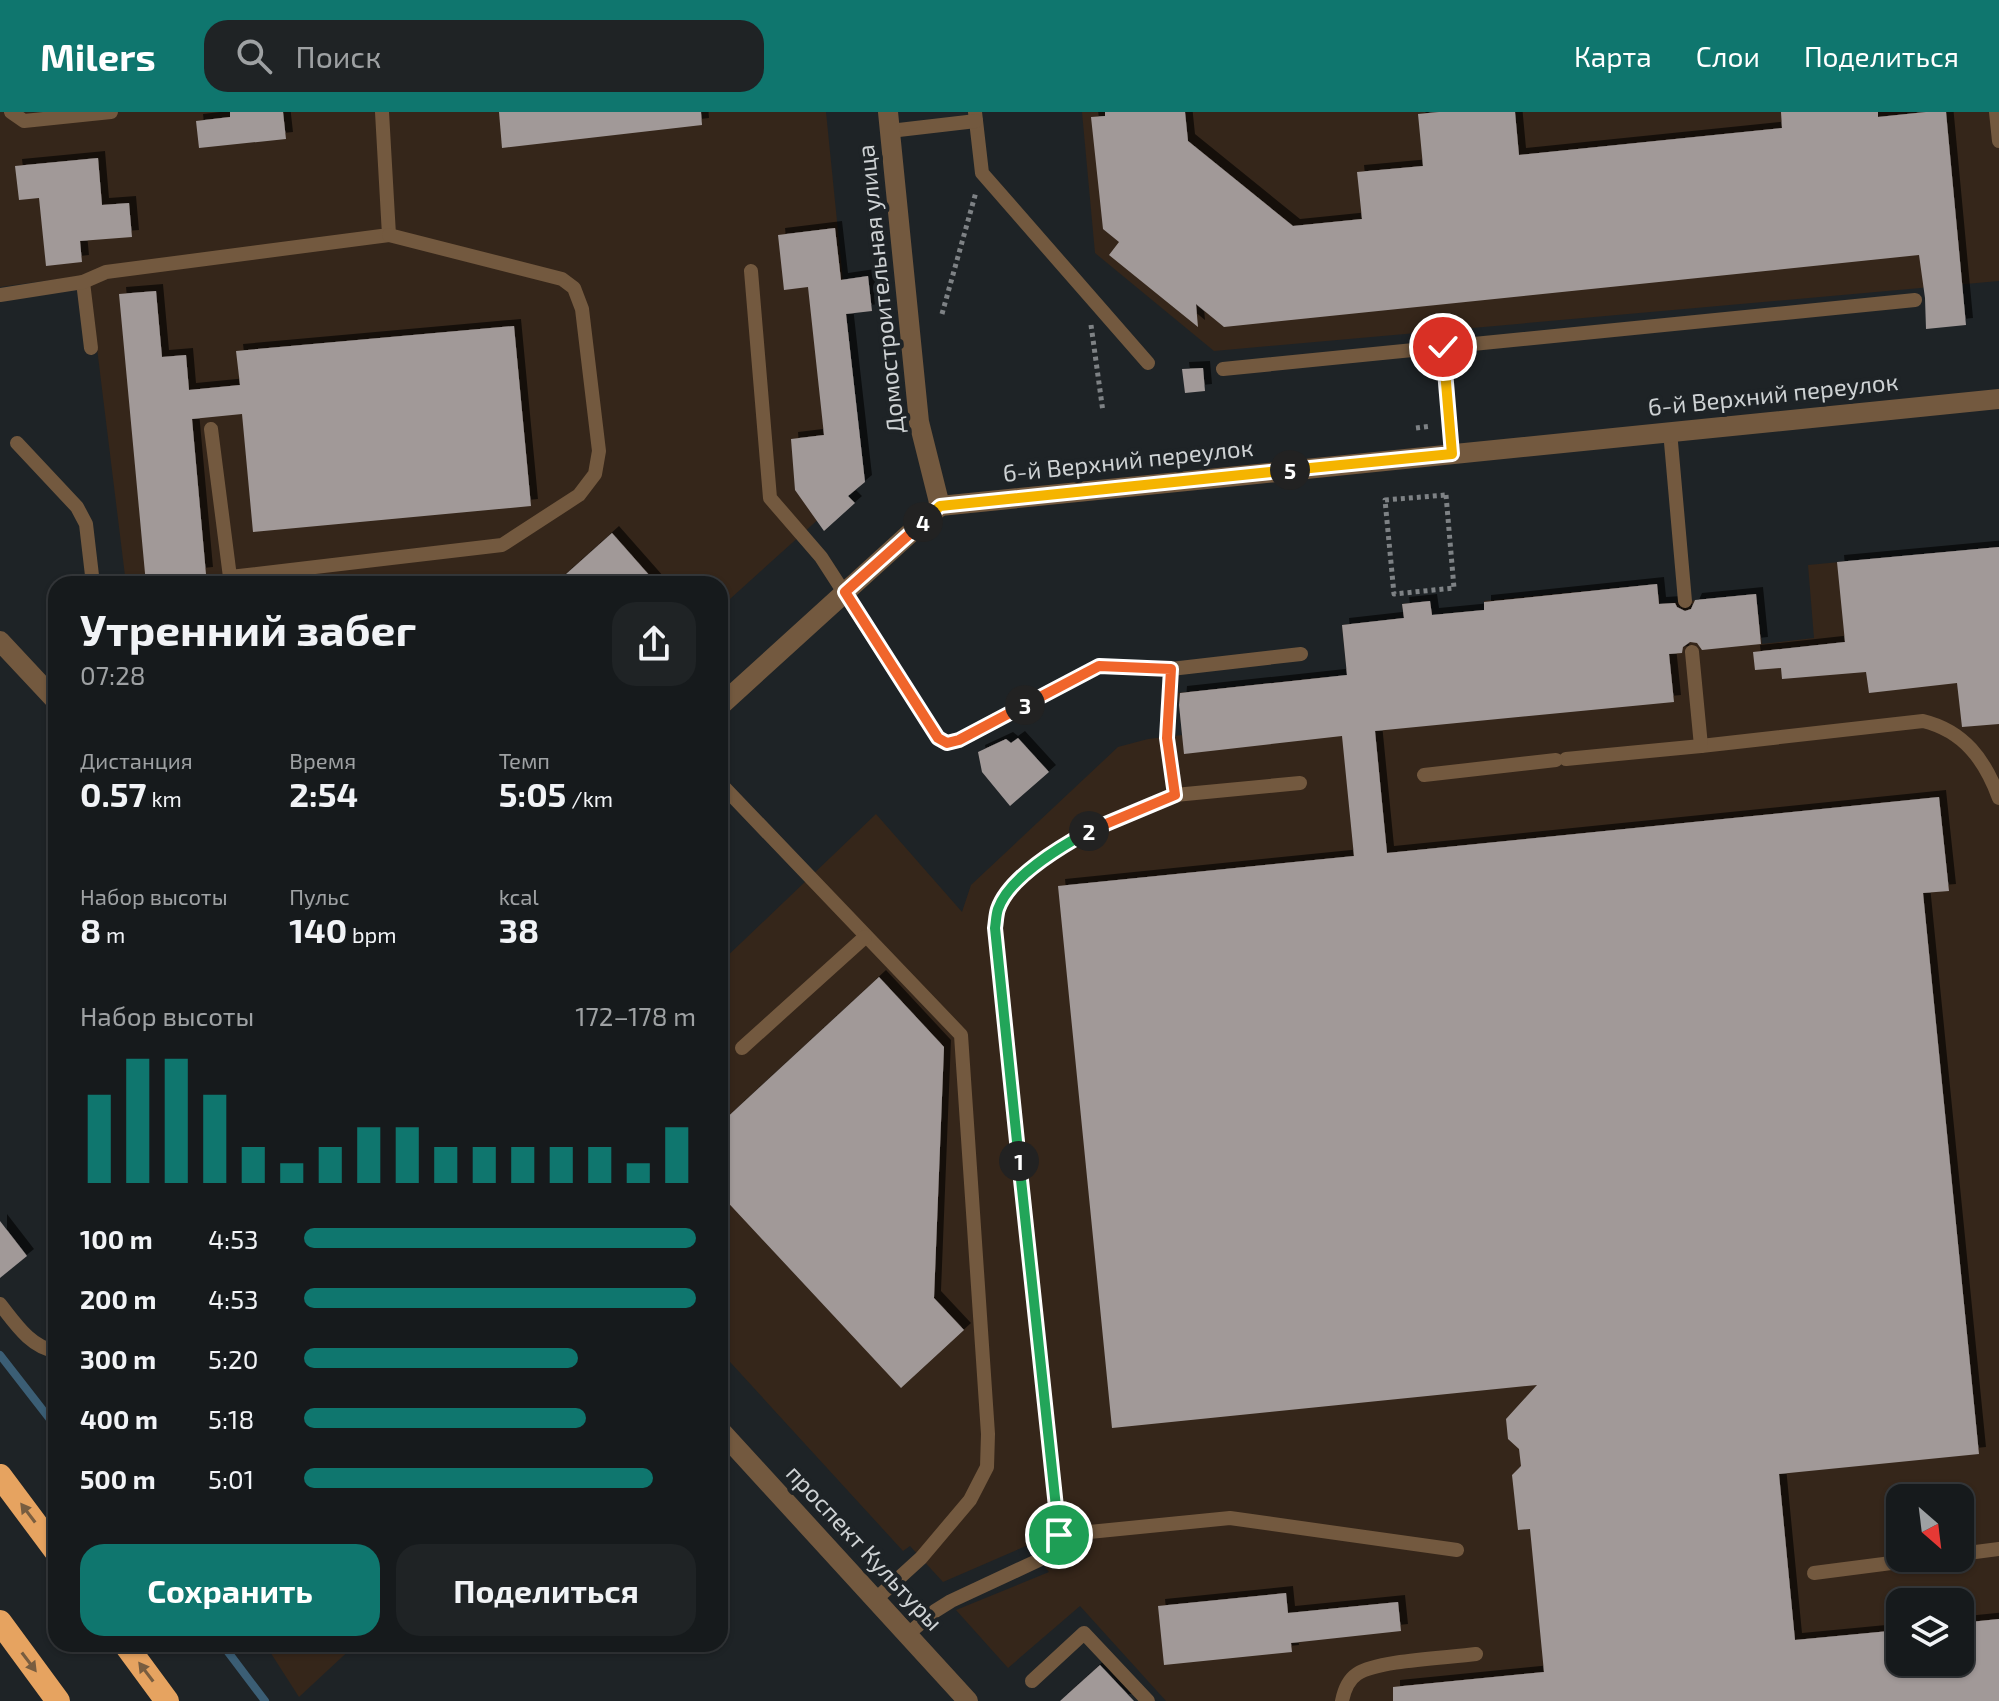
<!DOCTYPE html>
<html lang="ru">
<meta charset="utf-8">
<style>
:root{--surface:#161a1c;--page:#1f2325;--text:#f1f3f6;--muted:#9ea1a3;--line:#35383b;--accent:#0f766e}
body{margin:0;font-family:"Exo 2",sans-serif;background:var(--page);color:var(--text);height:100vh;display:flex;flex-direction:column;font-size:30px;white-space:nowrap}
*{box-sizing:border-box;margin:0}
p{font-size:26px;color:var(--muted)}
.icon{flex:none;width:44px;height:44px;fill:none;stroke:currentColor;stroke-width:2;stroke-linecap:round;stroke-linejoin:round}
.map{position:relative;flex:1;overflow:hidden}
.side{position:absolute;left:48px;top:464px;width:680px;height:1076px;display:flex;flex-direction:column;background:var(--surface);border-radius:24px;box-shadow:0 2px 6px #0004,0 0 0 2px var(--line)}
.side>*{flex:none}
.needle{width:52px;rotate:152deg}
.buttons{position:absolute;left:1886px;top:1372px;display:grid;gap:16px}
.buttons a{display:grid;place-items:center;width:88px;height:88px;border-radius:16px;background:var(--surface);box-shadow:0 2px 6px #0004,0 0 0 2px var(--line);font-size:40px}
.pin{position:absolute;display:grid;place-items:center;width:68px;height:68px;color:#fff;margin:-34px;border:4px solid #fff;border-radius:50%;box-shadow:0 2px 8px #0007}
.km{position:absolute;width:40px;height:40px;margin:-20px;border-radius:50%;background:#222;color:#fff;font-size:22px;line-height:40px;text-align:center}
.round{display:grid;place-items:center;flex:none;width:84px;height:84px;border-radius:24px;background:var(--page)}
.headline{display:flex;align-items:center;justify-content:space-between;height:136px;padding:0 32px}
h1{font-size:44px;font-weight:700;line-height:60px}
.stats{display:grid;grid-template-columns:repeat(3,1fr);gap:12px;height:136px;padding:8px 32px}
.stats div{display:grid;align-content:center}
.stats b{font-size:34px;font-weight:700}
.stats small{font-size:22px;font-weight:400}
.stats p{font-size:22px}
.chart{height:224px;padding:16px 32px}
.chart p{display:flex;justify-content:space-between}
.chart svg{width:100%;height:144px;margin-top:8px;stroke:var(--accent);stroke-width:6}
.button{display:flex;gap:16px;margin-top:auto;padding:16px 32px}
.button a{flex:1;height:92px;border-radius:24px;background:var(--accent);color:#fff;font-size:32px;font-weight:700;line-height:92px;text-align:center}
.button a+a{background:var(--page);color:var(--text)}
ul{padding:0 32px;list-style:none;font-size:26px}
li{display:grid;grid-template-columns:128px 96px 1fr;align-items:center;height:60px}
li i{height:20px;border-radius:10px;background:var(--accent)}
header{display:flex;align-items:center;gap:48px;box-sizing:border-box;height:112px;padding:0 40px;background:var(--accent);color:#fff}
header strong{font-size:38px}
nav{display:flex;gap:44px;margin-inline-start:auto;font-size:28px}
.search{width:560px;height:72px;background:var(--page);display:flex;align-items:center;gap:20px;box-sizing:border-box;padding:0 28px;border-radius:24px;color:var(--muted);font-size:30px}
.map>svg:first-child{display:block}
.industrial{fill:#35261a;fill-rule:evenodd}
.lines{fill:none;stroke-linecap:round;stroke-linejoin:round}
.stream{stroke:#3b5e75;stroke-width:8}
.building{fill:#a19998;filter:url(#shadow)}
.path{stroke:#7e8285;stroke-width:5;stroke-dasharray:4 4;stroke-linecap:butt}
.service{stroke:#73593f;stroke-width:14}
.minor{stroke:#73593f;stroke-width:20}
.tertiary{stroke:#73593f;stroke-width:20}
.motorway{stroke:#e6a360;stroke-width:24}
.oneway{fill:#785d40}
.split-1-casing{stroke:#fff;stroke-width:16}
.split-2-casing{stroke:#fff;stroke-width:16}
.split-3-casing{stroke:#fff;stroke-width:16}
.split-4-casing{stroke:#fff;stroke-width:16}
.split-5-casing{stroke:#fff;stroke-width:16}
.split-6-casing{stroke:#fff;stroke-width:16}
.split-1{stroke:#22a559;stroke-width:10}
.split-2{stroke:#22a559;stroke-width:10}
.split-3{stroke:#f0652b;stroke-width:10}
.split-4{stroke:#f0652b;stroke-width:10}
.split-5{stroke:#f5b400;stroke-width:10}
.split-6{stroke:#f5b400;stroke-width:10}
.labels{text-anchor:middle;stroke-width:8;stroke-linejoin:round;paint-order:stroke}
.street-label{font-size:24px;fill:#ced2d4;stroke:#1e2326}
</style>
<header>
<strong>Milers</strong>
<div class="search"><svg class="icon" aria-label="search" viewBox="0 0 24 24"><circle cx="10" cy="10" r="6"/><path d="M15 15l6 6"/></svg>Поиск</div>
<nav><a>Карта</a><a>Слои</a><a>Поделиться</a></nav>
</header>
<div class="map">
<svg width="1999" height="1589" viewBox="0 0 1999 1589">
<defs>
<filter id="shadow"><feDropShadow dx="7" dy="-7" stdDeviation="0" flood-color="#0009"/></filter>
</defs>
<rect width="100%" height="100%" fill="#1e2326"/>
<!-- industrial -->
<g class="industrial">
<path d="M0,0H826L863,367L720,496V472H126L88,163L0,175Z"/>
<path d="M1082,0H1999V169L1214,239L1095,141Z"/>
<path d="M1999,435V1589H1166L1080,1494L1008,1556L956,1498L1049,1460L1039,1448L1026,1434L943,1470L910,1434L903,1439L720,1239V851L876,702L962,800L971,773L1118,635L1148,627L1182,623L1178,581L1324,565L1327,583L1349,580L1342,513L1404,506L1402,492L1430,489L1432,503L1484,498V489L1657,472L1660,492L1756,482L1762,532L1814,526L1808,453ZM1900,1386H1960V1446H1900ZM1900,1490H1960V1550H1900Z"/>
<path d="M265,1532H356L299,1585Z"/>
</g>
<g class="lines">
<!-- stream -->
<g class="stream">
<path d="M0,1243L56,1315"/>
<path d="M222,1532L265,1589"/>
</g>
</g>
<!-- building -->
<g class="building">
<path d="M230,0H283L286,27L199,36L196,9L230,5Z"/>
<path d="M499,0H701L702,13L502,36Z"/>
<path d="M1105,0H1185L1188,29L1293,114L1362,107L1357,60L1423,54L1418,2L1439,0H1515L1519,43L1782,16L1781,0H1878V5L1926,0H1946L1966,213L1926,217L1925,186L1919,143L1224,215L1196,192L1198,215L1109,143L1119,130L1103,117L1091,5L1105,4Z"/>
<path d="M98,46L102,93L129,91L132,125L80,129L82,150L46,154L39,86L19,88L15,54Z"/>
<path d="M835,116L841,168L868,164L872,199L846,202L865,370L848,384L855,391L824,419L795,378L791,327L824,323L808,175L784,178L778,123Z"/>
<path d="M156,179L162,245L186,243L189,278L240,273L236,239L514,214L531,394L253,420L242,302L192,307L206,462L186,464L187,472H146L119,182Z"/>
<path d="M1203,256L1205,279L1185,281L1182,257Z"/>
<path d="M612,421L657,472H555Z"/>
<path d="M1999,435V612L1962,615L1957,571L1869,581L1866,560L1782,567L1781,556L1755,558L1753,540L1845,530L1837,450Z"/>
<path d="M1657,472L1659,492L1675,491L1677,495L1685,499L1691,497L1695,488L1756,482L1761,532L1702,538L1697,531L1690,530L1683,535L1682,541L1669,542L1674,590L1375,619L1387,741L1939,685L1949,779L1923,781L1979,1342L1779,1362L1795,1528L1900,1518V1550H1960V1511L1999,1507V1589H1393V1575L1544,1560L1530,1417L1518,1418L1512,1363L1521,1354L1519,1337L1508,1327L1506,1307L1537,1273L1112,1316L1058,774L1354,744L1342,624L1184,642L1179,593L1180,581L1347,563L1342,513L1404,506L1402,492L1430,489L1432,503L1484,498V490Z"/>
<path d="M1018,626L1049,660L1010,694L982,660L978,640L1006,627L1011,631Z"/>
<path d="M879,865L944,935L934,1186L964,1218L901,1276L720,1082V1012Z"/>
<path d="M0,1109L27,1144L0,1166Z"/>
<path d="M1286,1481L1288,1501L1398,1490L1401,1519L1291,1531L1292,1540L1164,1553L1158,1494Z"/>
<path d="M1100,1553L1134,1589H1060Z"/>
</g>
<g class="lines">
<!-- path -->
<g class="path">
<path d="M942,202L976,80"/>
<path d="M1091,213L1103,300"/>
<path d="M1416,316L1431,314"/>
<path d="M1446,383L1454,476L1394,482L1385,388Z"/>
</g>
<!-- service -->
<g class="service">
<path d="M11,0L24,9L111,0"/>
<path d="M975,0L982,61L1148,251"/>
<path d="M1996,0L1999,29"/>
<path d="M890,19L976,9"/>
<path d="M751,159L770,386L821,445L938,626L947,631L959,628L1099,554L1171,557L1301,542"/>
<path d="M83,170L91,236"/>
<path d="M0,183L83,170L106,160L389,123L382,0"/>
<path d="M1443,235L1452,342"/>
<path d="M1223,257L1915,188"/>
<path d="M211,317L230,465L502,433L579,383L595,362L599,339L582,197L574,176L562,167L389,123"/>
<path d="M1670,319L1685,489"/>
<path d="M17,331L77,395L86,412L93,472"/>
<path d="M1171,557L1167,626L1175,683"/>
<path d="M1701,634L1923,609C1964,619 1985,648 1999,686"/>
<path d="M1566,647L1701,634L1692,540"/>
<path d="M1424,663L1556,648"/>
<path d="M720,671L961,923L988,1322L987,1355L970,1388L921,1446L876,1487"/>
<path d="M1300,671L1175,683L1095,716L1070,729L1040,750L1012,774L999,795L995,816L1059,1423L1230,1406L1457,1438"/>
<path d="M742,936L865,825"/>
<path d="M0,1192C15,1211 31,1236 56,1239"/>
<path d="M1960,1442L1999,1437"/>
<path d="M1814,1461L1930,1446"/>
<path d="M908,1522L935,1499L951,1489L1039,1448L1059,1423"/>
<path d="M1032,1569L1084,1521L1148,1589"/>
<path d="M1342,1589C1344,1579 1348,1568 1357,1562C1378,1548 1448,1546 1476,1542"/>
</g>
<!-- minor -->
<path class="minor" d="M940,394L1999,287"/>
<!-- tertiary -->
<g class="tertiary">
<path d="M0,529L56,589"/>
<path d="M720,594L940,394L919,310L888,0"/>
<path d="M720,1318L968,1589"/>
</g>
<!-- motorway -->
<g class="motorway">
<path d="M0,1364L56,1439"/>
<path d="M0,1510L58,1589"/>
<path d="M125,1532L167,1589"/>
</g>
</g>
<!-- one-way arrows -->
<defs><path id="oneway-solid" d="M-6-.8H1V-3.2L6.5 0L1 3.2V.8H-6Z" transform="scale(2)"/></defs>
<g class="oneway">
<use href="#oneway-solid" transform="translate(28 1401) rotate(-127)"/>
<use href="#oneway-solid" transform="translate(29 1550) rotate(53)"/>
<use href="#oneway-solid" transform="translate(146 1560) rotate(-127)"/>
</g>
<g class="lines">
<defs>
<path id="split-1" d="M1019,1049L1059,1423"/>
<path id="split-2" d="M1019,1049L995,816C996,810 996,803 998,797C1009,765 1060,735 1089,719"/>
<path id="split-3" d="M1025,593L1099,554L1171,557L1167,626L1175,683L1089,719"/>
<path id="split-4" d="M923,410L845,480L938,626L947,631L959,628L1025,593"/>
<path id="split-5" d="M923,410L940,394L1290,358"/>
<path id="split-6" d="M1290,358L1452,342L1443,235"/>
</defs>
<!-- split-1 casing -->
<use href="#split-1" class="split-1-casing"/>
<!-- split-2 casing -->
<use href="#split-2" class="split-2-casing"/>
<!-- split-3 casing -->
<use href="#split-3" class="split-3-casing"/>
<!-- split-4 casing -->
<use href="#split-4" class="split-4-casing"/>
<!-- split-5 casing -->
<use href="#split-5" class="split-5-casing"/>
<!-- split-6 casing -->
<use href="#split-6" class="split-6-casing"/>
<!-- split-1 -->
<use href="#split-1" class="split-1"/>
<!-- split-2 -->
<use href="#split-2" class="split-2"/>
<!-- split-3 -->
<use href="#split-3" class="split-3"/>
<!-- split-4 -->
<use href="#split-4" class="split-4"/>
<!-- split-5 -->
<use href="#split-5" class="split-5"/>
<!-- split-6 -->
<use href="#split-6" class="split-6"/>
</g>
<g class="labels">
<!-- street labels -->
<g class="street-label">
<text transform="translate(881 177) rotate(-96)" y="8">Домостроительная улица</text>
<text transform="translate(1773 283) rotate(-6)" y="8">6-й Верхний переулок</text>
<text transform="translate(1128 349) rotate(-6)" y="8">6-й Верхний переулок</text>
<text transform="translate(864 1436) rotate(47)" y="8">проспект Культуры</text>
</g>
</g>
</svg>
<div class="buttons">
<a><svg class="needle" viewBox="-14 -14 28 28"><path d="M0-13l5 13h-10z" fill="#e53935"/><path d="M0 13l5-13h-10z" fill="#9ea1a3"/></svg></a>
<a><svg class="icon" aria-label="layers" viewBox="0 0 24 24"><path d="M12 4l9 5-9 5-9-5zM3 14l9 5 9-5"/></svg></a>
</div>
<div class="pin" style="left:1059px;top:1423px;background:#1e9e55"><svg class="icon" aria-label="arrive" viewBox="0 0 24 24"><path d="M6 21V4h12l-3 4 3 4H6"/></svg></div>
<div class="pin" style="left:1443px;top:235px;background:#d93025"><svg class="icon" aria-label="check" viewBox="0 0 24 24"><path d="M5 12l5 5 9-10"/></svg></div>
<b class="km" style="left:1019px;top:1049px">1</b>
<b class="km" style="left:1089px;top:719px">2</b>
<b class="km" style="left:1025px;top:593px">3</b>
<b class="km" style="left:923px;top:410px">4</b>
<b class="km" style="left:1290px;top:358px">5</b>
<section class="side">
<div class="headline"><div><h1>Утренний забег</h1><p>07:28</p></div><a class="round"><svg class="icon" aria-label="share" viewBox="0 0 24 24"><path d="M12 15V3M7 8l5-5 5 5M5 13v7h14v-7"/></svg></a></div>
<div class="stats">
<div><p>Дистанция</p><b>0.57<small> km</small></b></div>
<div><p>Время</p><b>2:54</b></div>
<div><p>Темп</p><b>5:05<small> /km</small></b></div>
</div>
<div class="stats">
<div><p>Набор высоты</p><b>8<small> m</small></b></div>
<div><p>Пульс</p><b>140<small> bpm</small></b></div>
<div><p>kcal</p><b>38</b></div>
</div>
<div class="chart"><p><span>Набор высоты</span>172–178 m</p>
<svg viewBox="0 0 160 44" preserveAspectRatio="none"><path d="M5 44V17M15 44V6M25 44V6M35 44V17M45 44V33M55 44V38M65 44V33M75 44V27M85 44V27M95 44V33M105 44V33M115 44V33M125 44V33M135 44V33M145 44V38M155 44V27"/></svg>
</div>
<ul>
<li><b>100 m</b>4:53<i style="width:100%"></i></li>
<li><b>200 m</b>4:53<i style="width:100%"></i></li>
<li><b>300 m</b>5:20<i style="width:70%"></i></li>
<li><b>400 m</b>5:18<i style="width:72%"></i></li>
<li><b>500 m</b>5:01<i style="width:89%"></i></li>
</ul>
<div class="button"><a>Сохранить</a><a>Поделиться</a></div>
</section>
</div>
